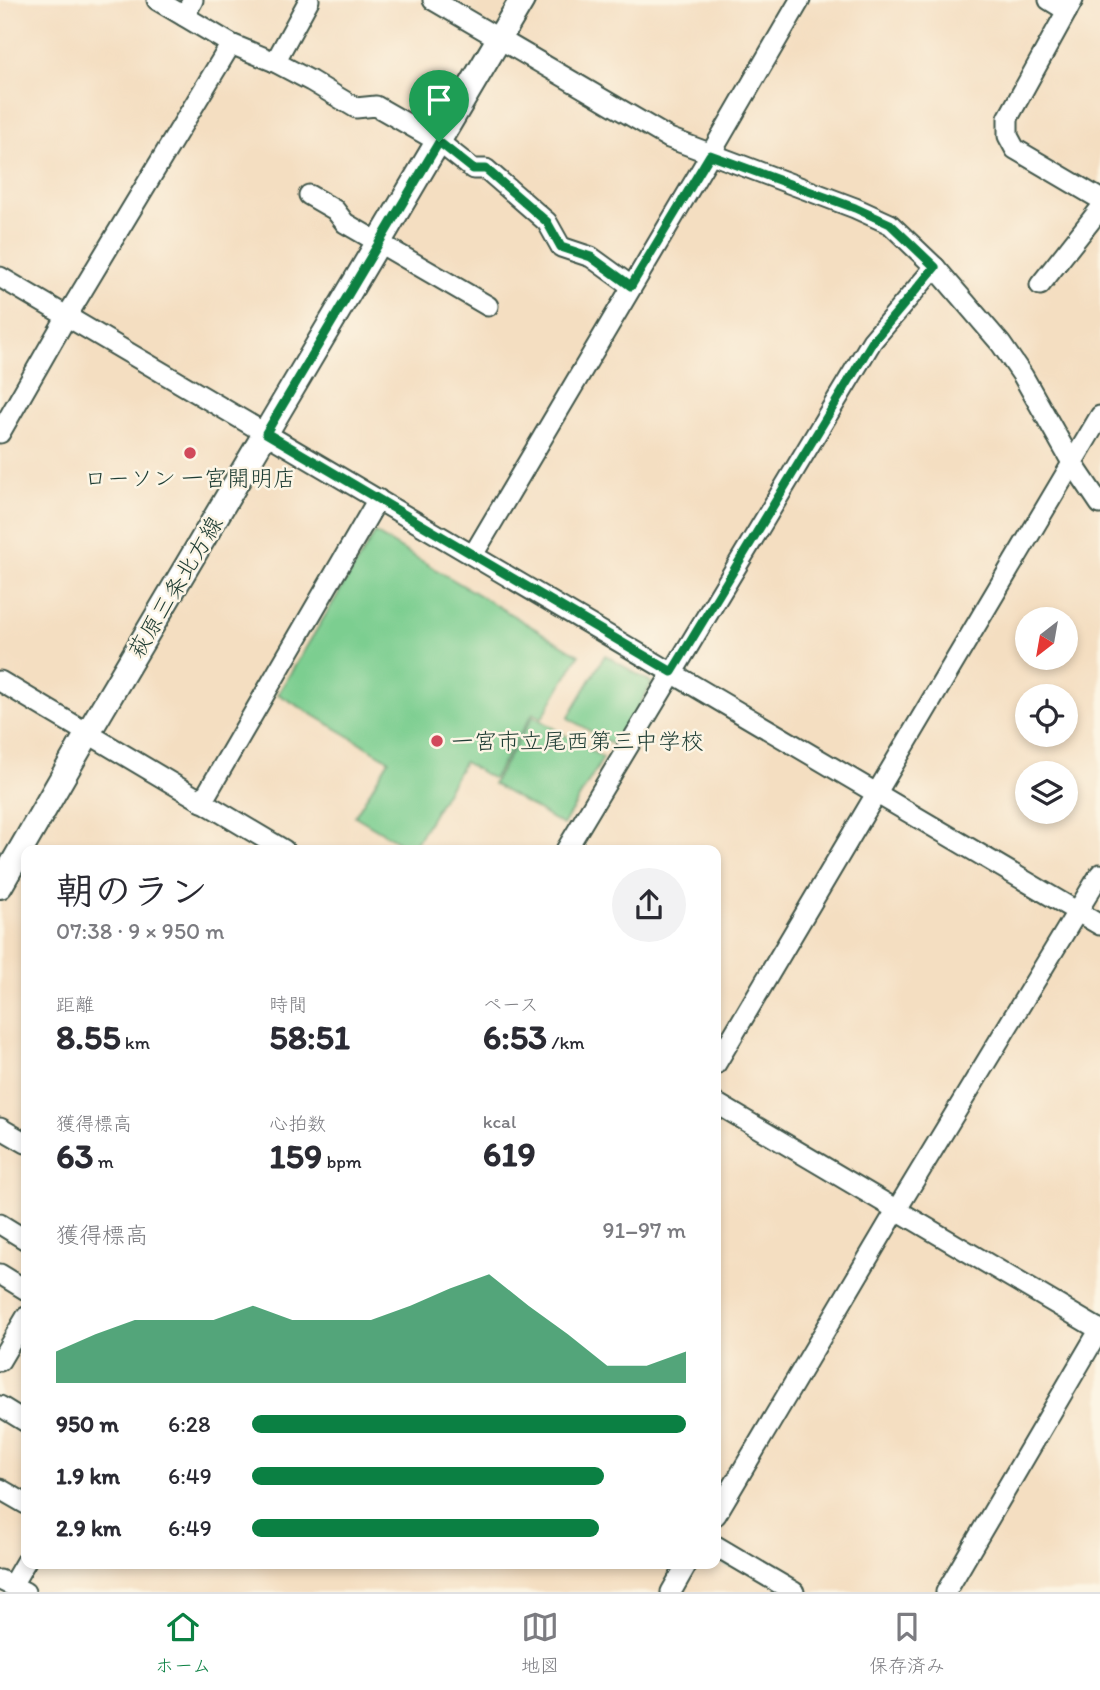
<!DOCTYPE html>
<html lang="ja">
<meta charset="utf-8">
<style>
:root{--surface:#fff;--page:#f2f2f3;--text:#2b2b33;--muted:#7c7c81;--line:#e1e1e2;--accent:#0b8043}
body{margin:0;font-family:Itim,"Klee One",sans-serif;background:var(--page);color:var(--text);height:100vh;display:flex;flex-direction:column;font-size:26px;white-space:nowrap}
*{box-sizing:border-box;margin:0}
p{font-size:23px;color:var(--muted)}
.icon{flex:none;width:38px;height:38px;fill:none;stroke:currentColor;stroke-width:2;stroke-linecap:round;stroke-linejoin:round}
.map{position:relative;flex:1;overflow:hidden}
.sheet{position:absolute;left:21px;top:845px;width:700px;height:724px;display:flex;flex-direction:column;background:var(--surface);border-radius:14px;box-shadow:0 4px 10px #0003}
.sheet>*{flex:none}
.needle{width:46px;rotate:211deg}
.buttons{position:absolute;left:1015px;top:607px;display:grid;gap:14px}
.buttons a{display:grid;place-items:center;width:63px;height:63px;border-radius:50%;background:var(--surface);box-shadow:0 4px 10px #0003;font-size:35px}
.pin{position:absolute;display:grid;place-items:center;width:60px;height:60px;color:#fff;margin:-72px -30px;border-radius:50% 50% 50% 0;rotate:-45deg;box-shadow:0 0 7px #0007}
.pin .icon{rotate:45deg}
.round{display:grid;place-items:center;flex:none;width:74px;height:74px;border-radius:37px;background:var(--page)}
.headline{display:flex;align-items:center;justify-content:space-between;height:119px;padding:0 35px}
h1{font-size:38px;font-weight:800;line-height:52px}
.metrics{display:grid;grid-template-columns:repeat(3,1fr);gap:10px;height:119px;padding:7px 35px}
.metrics div{display:grid;align-content:center}
.metrics b{font-size:35px;font-weight:800}
.metrics small{font-size:19px;font-weight:400}
.metrics p{font-size:19px}
.chart{height:196px;padding:14px 35px}
.chart p{display:flex;justify-content:space-between}
.chart svg{width:100%;height:126px;margin-top:7px;fill:var(--accent);opacity:.7}
ul{padding:0 35px;list-style:none;font-size:23px}
li{display:grid;grid-template-columns:112px 84px 1fr;align-items:center;height:52px}
li i{height:18px;border-radius:9px;background:var(--accent)}
.menu{display:flex;justify-content:space-around;align-items:center;height:98px;border-top:2px solid var(--line);background:var(--surface);font-size:19px;color:var(--muted)}
.menu a{display:grid;justify-items:center;gap:4px}
.menu .current{color:var(--accent)}
.map>svg:first-child{display:block}
.green{fill:#7cce90;stroke:#4e8662;stroke-width:2}
.lines{fill:none;stroke-linecap:round;stroke-linejoin:round}
.stream{stroke:#3caeb5;stroke-width:4.5}
.minor-casing{stroke:#3f5549;stroke-width:23}
.major-casing{stroke:#3f5549;stroke-width:28}
.minor{stroke:#fff;stroke-width:19}
.major{stroke:#fff;stroke-width:24}
.route-casing{stroke:#fff;stroke-width:14}
.route{stroke:#0b8043;stroke-width:9}
.poi-dot{fill:#d1495b;stroke:#fcf5e5;stroke-width:2.5}
.labels{text-anchor:middle;stroke-width:5;stroke-linejoin:round;paint-order:stroke}
.poi-label{font-size:23px;fill:#1f3d34;stroke:#fcf5e5}
.street-label{font-size:23px;fill:#1f3d34;stroke:#fcf5e5}
</style>
<div class="map">
<svg width="1100" height="1592" viewBox="0 0 1100 1592">
<rect width="100%" height="100%" fill="#fcf5e5"/>
<filter id="ink" filterUnits="userSpaceOnUse"><feTurbulence type="fractalNoise" baseFrequency=".0143" numOctaves="2"/><feDisplacementMap in="SourceGraphic" scale="14" xChannelSelector="R" yChannelSelector="G"/><feConvolveMatrix kernelMatrix="1 2 1 2 8 2 1 2 1" color-interpolation-filters="sRGB"/></filter>
<filter id="wash" filterUnits="userSpaceOnUse"><feTurbulence type="fractalNoise" baseFrequency=".00686" numOctaves="4" result="noise"/><feDisplacementMap in="SourceGraphic" scale="28" xChannelSelector="R" yChannelSelector="G"/><feGaussianBlur stdDeviation="1.57" result="paint"/><feColorMatrix in="noise" values="0 0 0 0 0 0 0 0 0 0 0 0 0 0 0 0 0 1.4 0 .05"/><feComposite in="paint" operator="in"/></filter>
<g filter="url(#wash)">
<rect width="100%" height="100%" fill="#f4dec1"/>
<!-- green -->
<g class="green">
<path d="M375,533L579,655L542,718L533,713L493,779L464,762L412,850L355,816L389,760L278,694Z"/>
<path d="M605,655L652,683L615,746L568,718Z"/>
<path d="M533,716L603,758L563,825L493,784Z"/>
</g>
<g class="lines">
<!-- stream -->
<path class="stream" d="M716,1557L729,1565"/>
</g>
</g>
<g filter="url(#ink)">
<g class="lines">
<defs>
<g id="minor">
<path d="M157,0L231,44L275,62L309,0"/>
<path d="M433,0L669,138L855,208L890,224L935,267L1001,344L1023,376L1071,461L1100,504"/>
<path d="M1049,0L1067,11"/>
<path d="M1073,0L1008,118V136L1015,149L1100,199"/>
<path d="M184,16L193,0"/>
<path d="M275,62L311,81L356,108L376,106L439,142L473,169H486L547,222L561,247L591,257L631,286"/>
<path d="M309,195L335,210L345,223L488,306"/>
<path d="M0,277L1100,925"/>
<path d="M1040,285L1100,209"/>
<path d="M0,433L67,316L231,44"/>
<path d="M473,555L710,155L800,0"/>
<path d="M0,681L284,850"/>
<path d="M202,802L378,499"/>
<path d="M566,850L872,341L935,267"/>
<path d="M716,1064L1100,416"/>
<path d="M716,1103L1100,1330"/>
<path d="M0,1128L26,1143"/>
<path d="M0,1224L26,1240"/>
<path d="M0,1274L26,1290"/>
<path d="M0,1361L26,1317"/>
<path d="M0,1406L26,1422"/>
<path d="M0,1489L26,1504"/>
<path d="M716,1515L897,1209L1100,874"/>
<path d="M716,1546L794,1592"/>
<path d="M0,1580L25,1592"/>
<path d="M12,1585L26,1561"/>
<path d="M671,1592L687,1564"/>
<path d="M946,1592L1100,1329"/>
</g>
<path id="major" d="M0,886L88,733L522,0"/>
</defs>
<!-- minor casing -->
<use href="#minor" class="minor-casing"/>
<!-- major casing -->
<use href="#major" class="major-casing"/>
<!-- minor -->
<use href="#minor" class="minor"/>
<!-- major -->
<use href="#major" class="major"/>
</g>
</g>
<g class="lines" filter="url(#ink)">
<defs>
<path id="route" d="M439,142L473,169H486L547,222L561,247L591,257L631,286L710,155L855,208L890,224L935,267L873,341L672,672L266,433Z"/>
</defs>
<!-- route casing -->
<use href="#route" class="route-casing"/>
<!-- route -->
<use href="#route" class="route"/>
</g>
<!-- markers -->
<g class="poi-dot">
<circle cx="190" cy="453" r="7"/>
<circle cx="437" cy="741" r="7"/>
</g>
<g class="labels">
<!-- poi labels -->
<g class="poi-label">
<text x="190" y="486">ローソン 一宮開明店</text>
<text x="451" y="749" text-anchor="start">一宮市立尾西第三中学校</text>
</g>
<!-- street labels -->
<g class="street-label">
<text transform="translate(175 587) rotate(-59)" y="8">萩原三条北方線</text>
</g>
</g>
</svg>
<div class="buttons">
<a><svg class="needle" viewBox="-14 -14 28 28"><path d="M0-13l5 13h-10z" fill="#e53935"/><path d="M0 13l5-13h-10z" fill="#7c7c81"/></svg></a>
<a><svg class="icon" aria-label="locate" viewBox="0 0 24 24"><circle cx="12" cy="12" r="6"/><path d="M12 2v4M12 18v4M2 12h4M18 12h4"/></svg></a>
<a><svg class="icon" aria-label="layers" viewBox="0 0 24 24"><path d="M12 4l9 5-9 5-9-5zM3 14l9 5 9-5"/></svg></a>
</div>
<div class="pin" style="left:439px;top:142px;background:#1e9e55"><svg class="icon" aria-label="arrive" viewBox="0 0 24 24"><path d="M6 21V4h12l-3 4 3 4H6"/></svg></div>
<section class="sheet">
<div class="headline"><div><h1>朝のラン</h1><p>07:38 · 9 × 950 m</p></div><a class="round"><svg class="icon" aria-label="share" viewBox="0 0 24 24"><path d="M12 15V3M7 8l5-5 5 5M5 13v7h14v-7"/></svg></a></div>
<div class="metrics">
<div><p>距離</p><b>8.55<small> km</small></b></div>
<div><p>時間</p><b>58:51</b></div>
<div><p>ペース</p><b>6:53<small> /km</small></b></div>
</div>
<div class="metrics">
<div><p>獲得標高</p><b>63<small> m</small></b></div>
<div><p>心拍数</p><b>159<small> bpm</small></b></div>
<div><p>kcal</p><b>619</b></div>
</div>
<div class="chart"><p><span>獲得標高</span>91–97 m</p>
<svg viewBox="0 0 160 44" preserveAspectRatio="none"><path d="M0 44V33L10 27L20 22L30 22L40 22L50 17L60 22L70 22L80 22L90 17L100 11L110 6L120 17L130 27L140 38L150 38L160 33V44z"/></svg>
</div>
<ul>
<li><b>950 m</b>6:28<i style="width:100%"></i></li>
<li><b>1.9 km</b>6:49<i style="width:81%"></i></li>
<li><b>2.9 km</b>6:49<i style="width:80%"></i></li>
</ul>
</section>
</div>
<nav class="menu">
<a class="current"><svg class="icon" aria-label="home" viewBox="0 0 24 24"><path d="M3 11l9-7 9 7M6 9v11h12V9"/></svg>ホーム</a>
<a><svg class="icon" aria-label="map" viewBox="0 0 24 24"><path d="M3 6l6-2 6 2 6-2v14l-6 2-6-2-6 2zM9 4v14M15 6v14"/></svg>地図</a>
<a><svg class="icon" aria-label="saved" viewBox="0 0 24 24"><path d="M7 4h10v16l-5-4-5 4z"/></svg>保存済み</a>
</nav>
